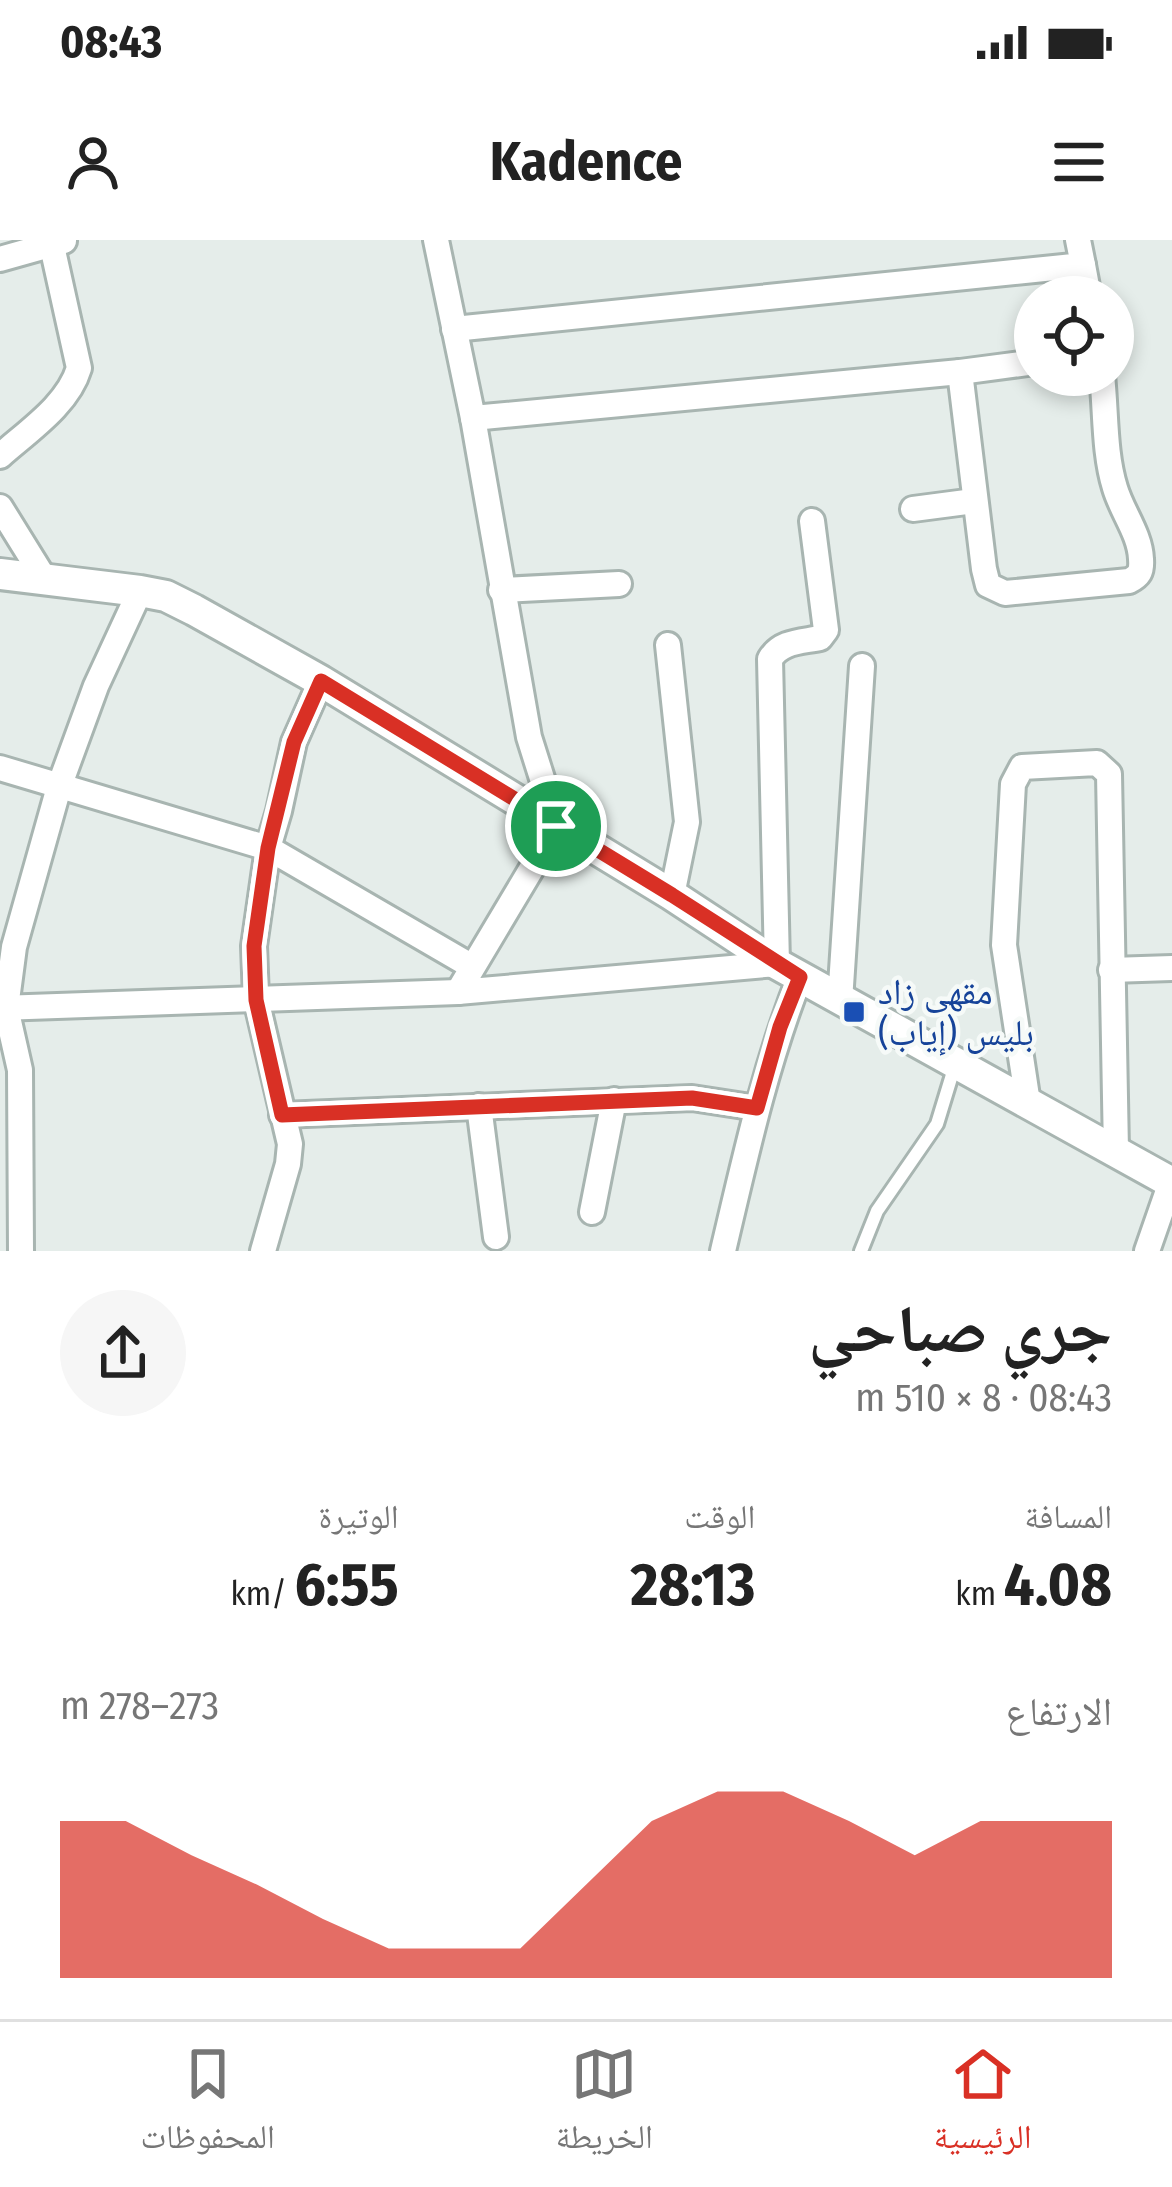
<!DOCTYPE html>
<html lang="ar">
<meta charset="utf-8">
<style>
:root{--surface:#fff;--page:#f6f6f6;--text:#222;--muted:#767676;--line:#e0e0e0;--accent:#d93025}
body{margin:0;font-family:"Fira Sans Condensed","Noto Naskh Arabic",sans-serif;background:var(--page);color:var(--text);direction:rtl;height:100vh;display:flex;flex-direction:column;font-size:45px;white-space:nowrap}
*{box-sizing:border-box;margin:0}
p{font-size:39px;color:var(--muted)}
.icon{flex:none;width:66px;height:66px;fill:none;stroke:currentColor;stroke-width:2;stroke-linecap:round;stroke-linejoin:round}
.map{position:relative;height:1011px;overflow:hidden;direction:ltr}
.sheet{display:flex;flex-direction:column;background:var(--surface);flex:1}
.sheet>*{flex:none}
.fabs{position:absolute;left:1014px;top:36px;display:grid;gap:24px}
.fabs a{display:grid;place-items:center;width:120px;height:120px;border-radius:50%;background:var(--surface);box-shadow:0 6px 18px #0003;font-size:60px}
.pin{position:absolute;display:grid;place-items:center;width:102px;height:102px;color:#fff;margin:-51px;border:6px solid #fff;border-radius:50%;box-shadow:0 3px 12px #0007}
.round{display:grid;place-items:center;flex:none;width:126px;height:126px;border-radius:63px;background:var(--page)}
.summary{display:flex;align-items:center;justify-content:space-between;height:204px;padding:0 60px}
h1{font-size:66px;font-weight:700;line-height:90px}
.metrics{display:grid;grid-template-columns:repeat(3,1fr);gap:18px;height:204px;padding:12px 60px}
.metrics div{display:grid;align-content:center}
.metrics b{font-size:60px;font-weight:700}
.metrics small{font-size:33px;font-weight:400}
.metrics p{font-size:33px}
.chart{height:336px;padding:24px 60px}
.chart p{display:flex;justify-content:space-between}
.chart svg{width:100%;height:216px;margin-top:12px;fill:var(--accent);opacity:.7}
.status{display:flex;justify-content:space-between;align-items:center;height:84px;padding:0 60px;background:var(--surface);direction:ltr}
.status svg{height:33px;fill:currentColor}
header{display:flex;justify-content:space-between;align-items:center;height:156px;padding:0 60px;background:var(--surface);font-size:54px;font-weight:700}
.tab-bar{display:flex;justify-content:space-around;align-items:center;height:168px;border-top:3px solid var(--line);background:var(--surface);font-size:33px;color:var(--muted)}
.tab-bar a{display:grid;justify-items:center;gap:6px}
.tab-bar .selected{color:var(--accent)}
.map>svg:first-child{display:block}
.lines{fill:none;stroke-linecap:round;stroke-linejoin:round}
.service-casing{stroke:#a8b5b1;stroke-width:18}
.minor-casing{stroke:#a8b5b1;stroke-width:30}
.tertiary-casing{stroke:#a8b5b1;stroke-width:36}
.service{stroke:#fff;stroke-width:12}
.minor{stroke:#fff;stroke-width:24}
.tertiary{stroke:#fff;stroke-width:30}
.route-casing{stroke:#fff;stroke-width:24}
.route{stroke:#d93025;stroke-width:15}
.transit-dot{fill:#1a4fb4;stroke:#f6faf8;stroke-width:4.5}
.labels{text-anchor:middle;stroke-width:9;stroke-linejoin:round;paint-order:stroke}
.transit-label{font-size:36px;fill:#164399;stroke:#f6faf8;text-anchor:start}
</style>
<div class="status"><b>08:43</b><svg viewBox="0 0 49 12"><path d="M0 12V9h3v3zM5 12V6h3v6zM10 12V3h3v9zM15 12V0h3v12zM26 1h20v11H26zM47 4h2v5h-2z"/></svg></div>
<header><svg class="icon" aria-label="menu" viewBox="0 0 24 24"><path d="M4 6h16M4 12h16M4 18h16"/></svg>Kadence<svg class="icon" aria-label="person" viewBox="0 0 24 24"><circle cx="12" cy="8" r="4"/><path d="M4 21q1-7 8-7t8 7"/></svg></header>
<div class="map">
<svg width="1172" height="1011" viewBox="0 0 1172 1011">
<rect width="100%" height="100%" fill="#e5edea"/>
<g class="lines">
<defs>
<path id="service" d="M861,1011L877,971L937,884L955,825"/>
<g id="minor">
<path d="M436,0L473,178L529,497L557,586L458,752"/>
<path d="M0,19L64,1"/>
<path d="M1083,25L1089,57"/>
<path d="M454,89L1083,25L1078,0"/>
<path d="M960,132L984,329L988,345L1005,353L1129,341C1139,336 1142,332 1141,319C1140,294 1122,272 1115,248C1104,213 1106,172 1102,135"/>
<path d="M473,178L960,132L1035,122"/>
<path d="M0,216C28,191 68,165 79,128L52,6"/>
<path d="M0,267L44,338"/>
<path d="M913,269L974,261"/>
<path d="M501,350L619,344"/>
<path d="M668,405L687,582L672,655"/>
<path d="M0,528L268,608L471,726"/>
<path d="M1111,730L1172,728"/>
<path d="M840,761L862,426"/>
<path d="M0,768L458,752L777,724L770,419C781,401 801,402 820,398L826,390L812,281"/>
<path d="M1028,863L1004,705L1013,544L1022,527L1097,523L1109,534L1116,911"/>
<path d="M479,866L496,997"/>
<path d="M282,875L692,858L757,868"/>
<path d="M592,972L614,860"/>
<path d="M21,1011L20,830L6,768L14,707L59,547L96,446L140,351"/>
<path d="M263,1011L288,924L290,904L256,759L254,706L268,608L279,571L294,502L321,441"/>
<path d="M723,1011C745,918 765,826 800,737"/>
<path d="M1147,1011L1171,942"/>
</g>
<path id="tertiary" d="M0,334L140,351L166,356L194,370L321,441L672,655L777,724L1172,943"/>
</defs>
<!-- service casing -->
<use href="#service" class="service-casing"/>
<!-- minor casing -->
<use href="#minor" class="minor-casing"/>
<!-- tertiary casing -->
<use href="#tertiary" class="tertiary-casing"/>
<!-- service -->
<use href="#service" class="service"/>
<!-- minor -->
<use href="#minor" class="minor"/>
<!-- tertiary -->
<use href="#tertiary" class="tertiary"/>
</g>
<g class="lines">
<defs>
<path id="route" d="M321,441L672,655L800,737L780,787L757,868L692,858L282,875L256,760L254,706L268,608L294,502Z"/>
</defs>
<!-- route casing -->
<use href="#route" class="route-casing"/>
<!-- route -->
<use href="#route" class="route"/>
</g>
<!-- markers -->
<rect class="transit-dot" x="842" y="760" width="24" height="24" rx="6"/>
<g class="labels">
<!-- transit labels -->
<g class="transit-label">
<text x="878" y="764">مقهى زاد<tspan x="878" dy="41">بليس (إياب)</tspan></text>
</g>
</g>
</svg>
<div class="fabs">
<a><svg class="icon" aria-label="locate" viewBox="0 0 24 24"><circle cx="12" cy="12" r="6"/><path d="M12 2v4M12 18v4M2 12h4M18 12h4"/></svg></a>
</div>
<div class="pin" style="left:556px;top:586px;background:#1e9e55"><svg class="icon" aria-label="arrive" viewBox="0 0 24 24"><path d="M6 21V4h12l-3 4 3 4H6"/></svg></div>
</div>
<section class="sheet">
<div class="summary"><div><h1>جري صباحي</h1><p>08:43 · 8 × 510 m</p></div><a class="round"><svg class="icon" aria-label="share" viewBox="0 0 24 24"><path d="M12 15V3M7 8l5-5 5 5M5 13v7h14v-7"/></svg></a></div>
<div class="metrics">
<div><p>المسافة</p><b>4.08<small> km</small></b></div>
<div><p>الوقت</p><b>28:13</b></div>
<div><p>الوتيرة</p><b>6:55<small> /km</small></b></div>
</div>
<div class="chart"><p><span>الارتفاع</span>273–278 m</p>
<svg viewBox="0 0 160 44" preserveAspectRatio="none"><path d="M0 44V12L10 12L20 19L30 25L40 32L50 38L60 38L70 38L80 25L90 12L100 6L110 6L120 12L130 19L140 12L150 12L160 12V44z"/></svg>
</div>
</section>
<nav class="tab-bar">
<a class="selected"><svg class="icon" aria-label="home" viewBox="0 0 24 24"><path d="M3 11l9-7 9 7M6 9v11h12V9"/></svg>الرئيسية</a>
<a><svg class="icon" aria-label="map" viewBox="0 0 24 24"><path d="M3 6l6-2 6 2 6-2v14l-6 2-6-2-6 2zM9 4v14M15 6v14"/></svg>الخريطة</a>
<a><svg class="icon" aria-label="saved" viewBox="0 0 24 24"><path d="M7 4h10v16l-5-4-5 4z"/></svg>المحفوظات</a>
</nav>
